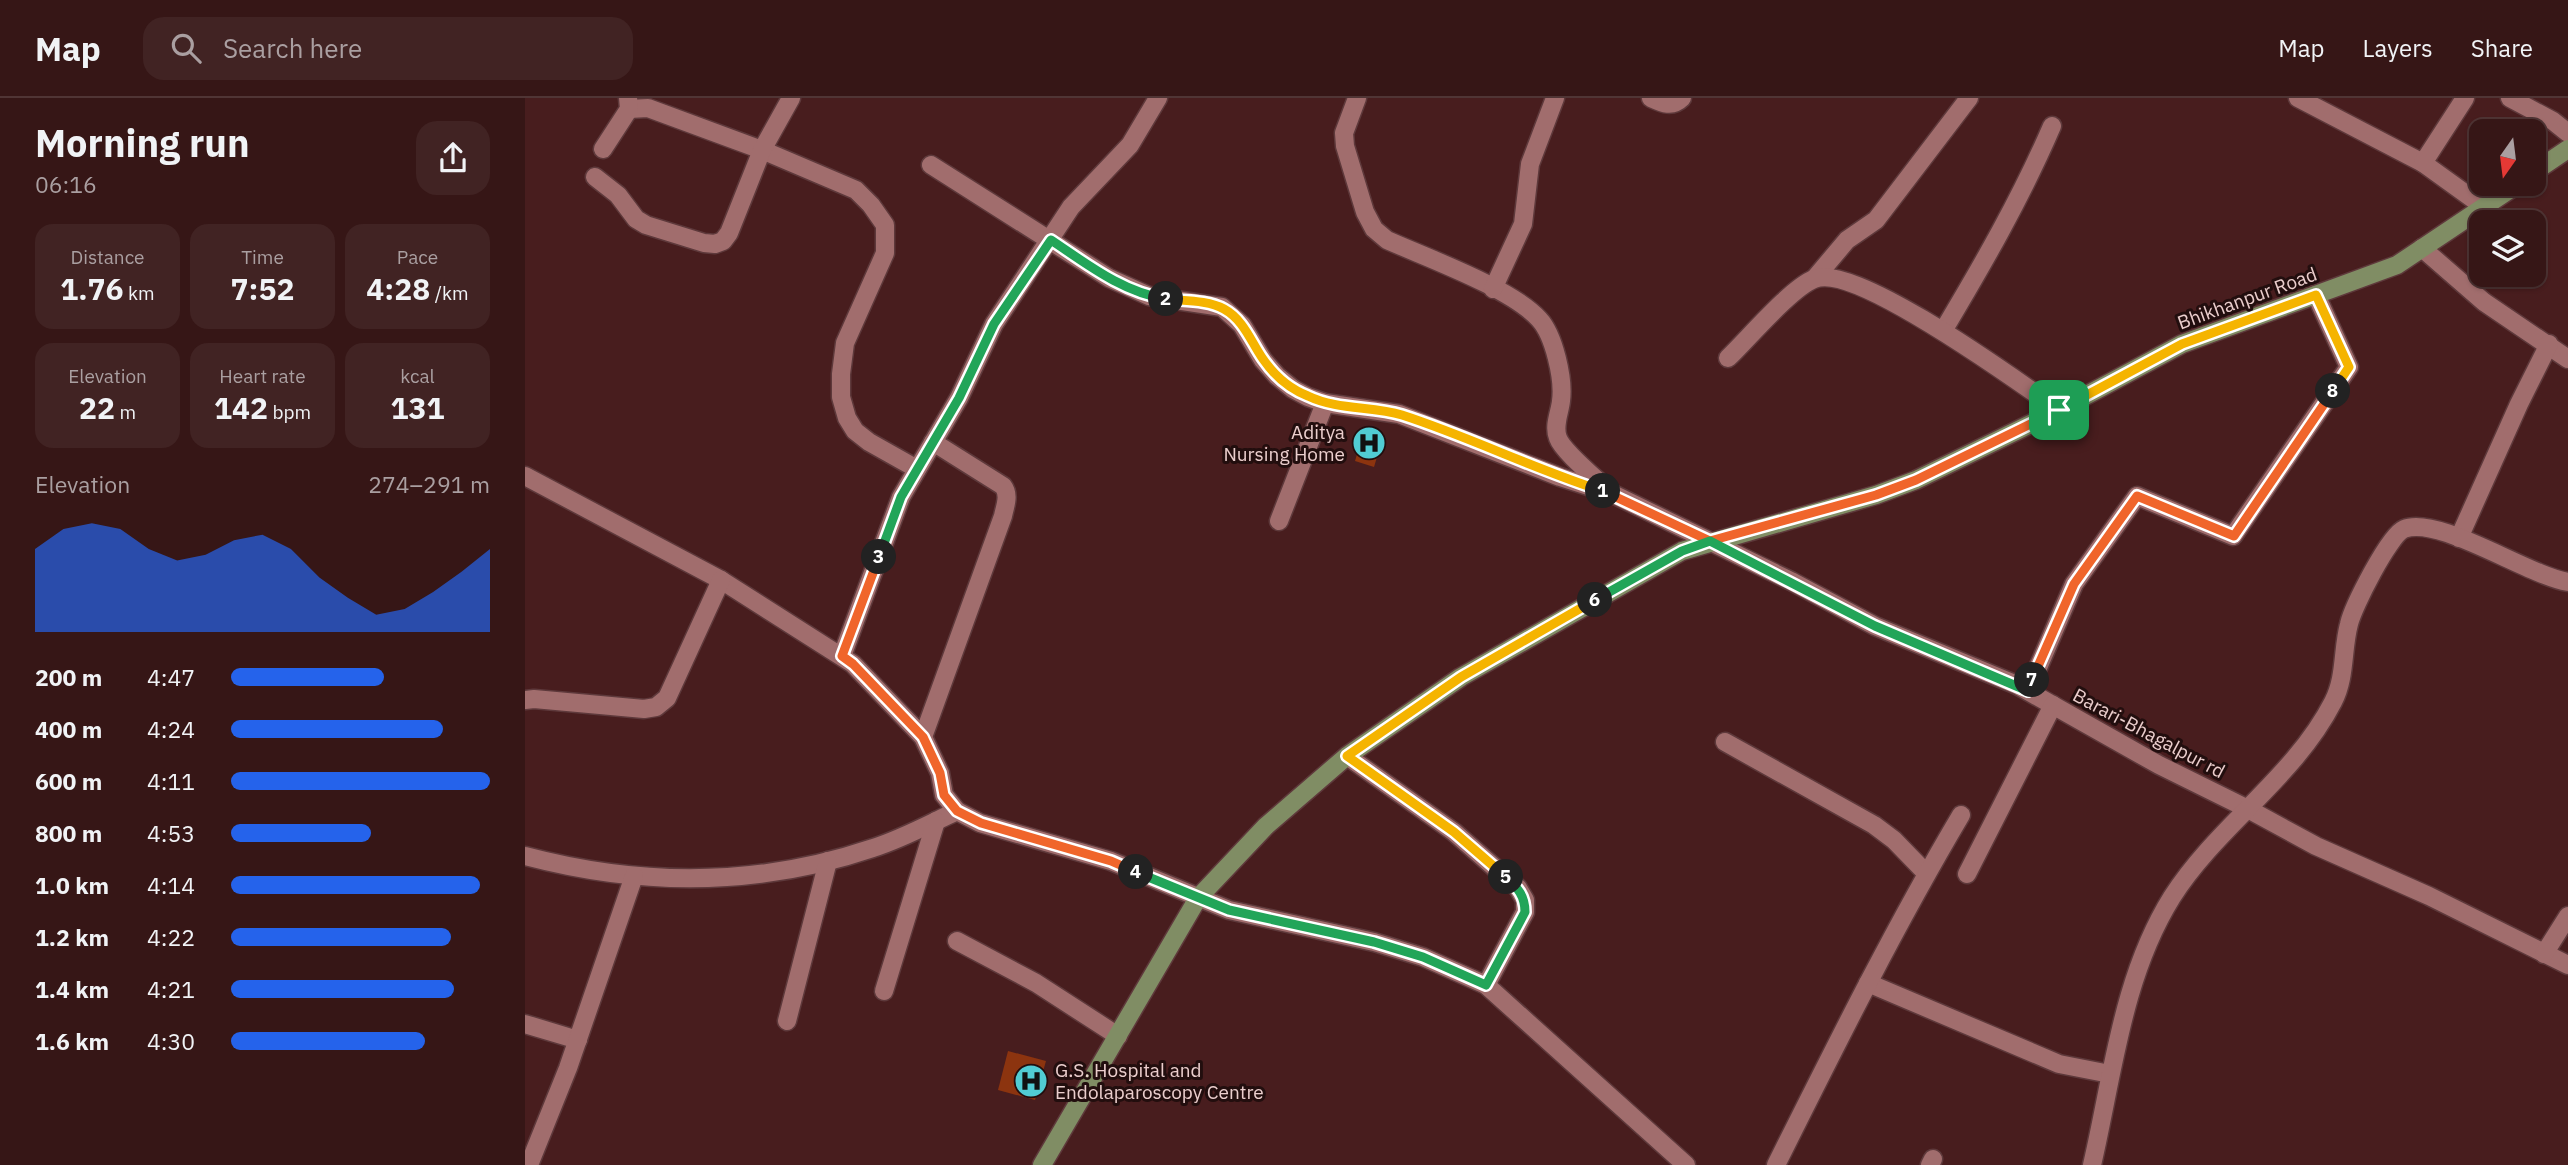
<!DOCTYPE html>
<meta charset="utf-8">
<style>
:root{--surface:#361616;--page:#412323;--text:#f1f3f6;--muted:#aa9fa1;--line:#503535;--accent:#2563eb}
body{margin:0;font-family:"IBM Plex Sans",sans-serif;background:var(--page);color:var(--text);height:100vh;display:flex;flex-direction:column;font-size:26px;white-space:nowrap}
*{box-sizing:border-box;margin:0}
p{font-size:23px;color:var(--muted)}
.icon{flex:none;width:38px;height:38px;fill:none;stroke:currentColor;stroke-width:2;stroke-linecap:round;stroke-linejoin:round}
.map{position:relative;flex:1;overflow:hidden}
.details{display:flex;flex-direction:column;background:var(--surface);width:525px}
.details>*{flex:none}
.needle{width:46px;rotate:194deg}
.tools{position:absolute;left:1944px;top:21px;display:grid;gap:14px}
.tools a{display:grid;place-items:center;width:77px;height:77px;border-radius:14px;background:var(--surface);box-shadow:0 2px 5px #0004,0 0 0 2px var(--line);font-size:35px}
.pin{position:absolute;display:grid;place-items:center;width:60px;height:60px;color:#fff;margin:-30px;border-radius:14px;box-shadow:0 4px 10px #0006}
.km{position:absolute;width:35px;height:35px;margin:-18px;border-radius:50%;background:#222;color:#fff;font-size:19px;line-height:35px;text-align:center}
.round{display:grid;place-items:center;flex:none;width:74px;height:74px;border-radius:21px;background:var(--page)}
.overview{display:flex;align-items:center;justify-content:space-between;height:119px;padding:0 35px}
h1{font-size:38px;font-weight:800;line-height:52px}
.metrics{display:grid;grid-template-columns:repeat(3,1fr);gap:10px;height:119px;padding:7px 35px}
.metrics div{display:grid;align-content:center;border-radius:18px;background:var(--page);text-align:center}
.metrics b{font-size:30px;font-weight:800}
.metrics small{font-size:19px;font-weight:400}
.metrics p{font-size:19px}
.chart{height:196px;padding:14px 35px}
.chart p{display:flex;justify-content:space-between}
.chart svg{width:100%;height:126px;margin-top:7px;fill:var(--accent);opacity:.7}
ul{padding:0 35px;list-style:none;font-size:23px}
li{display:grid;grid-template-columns:112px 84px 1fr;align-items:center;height:52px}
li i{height:18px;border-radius:9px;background:var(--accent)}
header{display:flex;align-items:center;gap:42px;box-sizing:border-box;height:98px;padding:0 35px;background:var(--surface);border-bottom:2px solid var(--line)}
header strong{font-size:33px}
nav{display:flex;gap:38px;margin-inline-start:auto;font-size:24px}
.search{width:490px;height:63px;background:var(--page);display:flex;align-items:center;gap:18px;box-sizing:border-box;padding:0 24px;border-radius:21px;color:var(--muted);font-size:26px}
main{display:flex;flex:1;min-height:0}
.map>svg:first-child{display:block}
.building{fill:#8c340f}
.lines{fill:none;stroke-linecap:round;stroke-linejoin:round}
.minor-casing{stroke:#5e393b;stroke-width:21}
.major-casing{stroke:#5e393b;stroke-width:21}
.minor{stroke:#a16d6d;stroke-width:18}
.major{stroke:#808d64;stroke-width:18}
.split-1-casing{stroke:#fff;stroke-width:14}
.split-2-casing{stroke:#fff;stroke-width:14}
.split-3-casing{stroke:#fff;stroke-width:14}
.split-4-casing{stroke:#fff;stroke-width:14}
.split-5-casing{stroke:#fff;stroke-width:14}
.split-6-casing{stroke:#fff;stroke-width:14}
.split-7-casing{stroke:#fff;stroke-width:14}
.split-8-casing{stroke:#fff;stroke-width:14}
.split-9-casing{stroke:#fff;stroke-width:14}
.split-1{stroke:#f0652b;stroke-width:9}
.split-2{stroke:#f5b400;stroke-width:9}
.split-3{stroke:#22a559;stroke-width:9}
.split-4{stroke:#f0652b;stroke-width:9}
.split-5{stroke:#22a559;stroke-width:9}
.split-6{stroke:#f5b400;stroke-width:9}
.split-7{stroke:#22a559;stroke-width:9}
.split-8{stroke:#f0652b;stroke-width:9}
.split-9{stroke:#f5b400;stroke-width:9}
.labels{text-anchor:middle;stroke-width:6;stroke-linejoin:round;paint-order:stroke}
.street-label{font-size:19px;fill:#ebcecd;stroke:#220e0e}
.poi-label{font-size:19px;fill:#ebcecd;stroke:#220e0e;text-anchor:end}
</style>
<header>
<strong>Map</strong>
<div class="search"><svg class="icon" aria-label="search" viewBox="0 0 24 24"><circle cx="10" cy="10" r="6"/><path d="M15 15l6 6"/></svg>Search here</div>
<nav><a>Map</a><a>Layers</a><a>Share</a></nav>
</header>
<main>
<section class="details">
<div class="overview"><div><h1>Morning run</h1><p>06:16</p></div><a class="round"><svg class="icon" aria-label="share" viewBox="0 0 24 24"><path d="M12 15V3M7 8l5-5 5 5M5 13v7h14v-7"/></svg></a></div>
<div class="metrics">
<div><p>Distance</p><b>1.76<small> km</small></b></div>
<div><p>Time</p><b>7:52</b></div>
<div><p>Pace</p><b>4:28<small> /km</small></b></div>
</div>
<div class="metrics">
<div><p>Elevation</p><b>22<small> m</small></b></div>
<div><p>Heart rate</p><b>142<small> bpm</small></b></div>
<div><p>kcal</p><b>131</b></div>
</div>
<div class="chart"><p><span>Elevation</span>274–291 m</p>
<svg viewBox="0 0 160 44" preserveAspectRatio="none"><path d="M0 44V15L10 8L20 6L30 8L40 15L50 19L60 17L70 12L80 10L90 15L100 25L110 32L120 38L130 36L140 30L150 23L160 15V44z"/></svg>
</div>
<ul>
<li><b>200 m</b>4:47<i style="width:59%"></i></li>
<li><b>400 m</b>4:24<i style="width:82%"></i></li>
<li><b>600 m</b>4:11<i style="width:100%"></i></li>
<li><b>800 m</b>4:53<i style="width:54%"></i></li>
<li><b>1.0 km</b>4:14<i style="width:96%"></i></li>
<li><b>1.2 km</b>4:22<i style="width:85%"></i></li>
<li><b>1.4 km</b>4:21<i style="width:86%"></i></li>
<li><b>1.6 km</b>4:30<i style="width:75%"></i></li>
</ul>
</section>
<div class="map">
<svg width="2043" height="1067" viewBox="0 0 2043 1067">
<rect width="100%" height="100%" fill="#481d1e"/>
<!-- building -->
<g class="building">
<path d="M840,330L859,336L849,369L830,363Z"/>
<path d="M483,953L521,963L510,1002L473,992Z"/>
</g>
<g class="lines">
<defs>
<g id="minor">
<path d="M832,0L819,35L820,48L840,114L849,131L862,142C902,160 986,190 1014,221C1029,237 1039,281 1036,303C1035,314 1028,328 1033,340C1038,354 1073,382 1085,394"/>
<path d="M1126,0C1137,5 1147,10 1157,0"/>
<path d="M1773,0L1898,65"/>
<path d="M1940,0L1898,65L1959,109"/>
<path d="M1985,0L2028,23L2043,35"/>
<path d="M104,11L123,10L237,52L331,92L346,107L360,127V155L320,245L316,276V299L322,320L330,333L344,344L392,371"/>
<path d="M78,51L104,11L103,0"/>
<path d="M406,67L584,180L624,198L697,209L717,227L738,262L752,278L768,291L783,299L800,305L874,316L1035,379L1088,396L1266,483L1350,528L1492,587L1634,667L1723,711L1791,748L1904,798L2043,867"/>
<path d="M70,79L93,97L111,121L121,127L179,145L190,146L198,143L204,135L237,52L266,0"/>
<path d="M1897,150L1959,204L2043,261"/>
<path d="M1290,180L1322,142L1351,122L1444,0"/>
<path d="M968,191L998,126L1005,66L1030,0"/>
<path d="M1418,233C1458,166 1496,100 1527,28"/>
<path d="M1203,260C1222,242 1266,190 1289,181C1330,164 1495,285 1534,312"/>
<path d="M0,378L196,482L328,566L398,639L415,675L419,697L432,713L455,725L586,763L704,812L849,844L898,859L961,887L1161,1067"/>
<path d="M754,423L800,305"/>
<path d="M1934,440L1994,306L2024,246"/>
<path d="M317,558L376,399L434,300L469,226L546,109L605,47L633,0"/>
<path d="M1503,593L1549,486L1612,398L1708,438L1824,269L1791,197"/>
<path d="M0,602L9,601L119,611L131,609L142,600L196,482"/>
<path d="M398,639L478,418C480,408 485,397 478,388L408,344"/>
<path d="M1200,644L1349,727L1369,742L1401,775"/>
<path d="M822,658L929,734L993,790L1000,802V814L961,887"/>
<path d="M0,758C117,789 233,789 348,750C377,741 404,726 432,713"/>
<path d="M1442,776L1528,607"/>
<path d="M432,843L511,885L593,938"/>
<path d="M2019,856L2043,818"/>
<path d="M1343,885L1534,966L1585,976"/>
<path d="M359,893L411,723"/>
<path d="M262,923L303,763"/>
<path d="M0,926L53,942"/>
<path d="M4,1067L43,970L109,778"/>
<path d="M1251,1067C1310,949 1369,830 1436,717"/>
<path d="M1405,1067L1408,1061"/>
<path d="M1567,1067C1588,977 1597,879 1647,799C1693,727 1769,680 1808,604C1821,579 1817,552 1824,526C1828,509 1864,437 1879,431C1913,417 2002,477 2043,484"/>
</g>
<g id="major">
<path d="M2009,74L2043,51"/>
<path d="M517,1067L673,800L741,728L822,658L936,579L1157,453L1351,397L1391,382L1534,312L1657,246L1872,167L1993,86"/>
</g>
</defs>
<!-- minor casing -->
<use href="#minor" class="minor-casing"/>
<!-- major casing -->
<use href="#major" class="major-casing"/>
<!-- minor -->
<use href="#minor" class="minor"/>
<!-- major -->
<use href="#major" class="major"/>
</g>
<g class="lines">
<defs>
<path id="split-1" d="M1078,393L1185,443L1351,397L1391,382L1534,312"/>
<path id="split-2" d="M641,201C659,203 683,202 699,211C719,222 726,244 738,261C749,277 765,291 783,298C812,312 847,308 877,317C945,339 1009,371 1078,393"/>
<path id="split-3" d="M354,459L376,399L434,300L469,226L526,142C562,166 597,194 641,201"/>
<path id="split-4" d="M354,459L317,558L328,566L398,639L415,675L419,697L432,713L456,725L586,763L611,774"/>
<path id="split-5" d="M611,774L704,812L849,844L898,859L961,887L1000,814C1000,798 993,790 981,779"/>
<path id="split-6" d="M981,779L929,734L822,658L936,579L1070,502"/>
<path id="split-7" d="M1070,502L1157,453L1185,443L1350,528L1503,593L1507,582"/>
<path id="split-8" d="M1507,582L1549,486L1612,398L1709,438L1808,293"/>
<path id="split-9" d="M1534,312L1657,246L1791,197L1824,269L1808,293"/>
</defs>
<!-- split-1 casing -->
<use href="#split-1" class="split-1-casing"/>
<!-- split-2 casing -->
<use href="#split-2" class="split-2-casing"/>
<!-- split-3 casing -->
<use href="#split-3" class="split-3-casing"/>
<!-- split-4 casing -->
<use href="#split-4" class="split-4-casing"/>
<!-- split-5 casing -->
<use href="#split-5" class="split-5-casing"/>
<!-- split-6 casing -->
<use href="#split-6" class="split-6-casing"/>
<!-- split-7 casing -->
<use href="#split-7" class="split-7-casing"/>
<!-- split-8 casing -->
<use href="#split-8" class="split-8-casing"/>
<!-- split-9 casing -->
<use href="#split-9" class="split-9-casing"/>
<!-- split-1 -->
<use href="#split-1" class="split-1"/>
<!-- split-2 -->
<use href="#split-2" class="split-2"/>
<!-- split-3 -->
<use href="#split-3" class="split-3"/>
<!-- split-4 -->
<use href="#split-4" class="split-4"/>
<!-- split-5 -->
<use href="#split-5" class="split-5"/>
<!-- split-6 -->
<use href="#split-6" class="split-6"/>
<!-- split-7 -->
<use href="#split-7" class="split-7"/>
<!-- split-8 -->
<use href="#split-8" class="split-8"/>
<!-- split-9 -->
<use href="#split-9" class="split-9"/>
</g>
<!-- icons -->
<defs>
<symbol id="hospital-disc" viewBox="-11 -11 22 22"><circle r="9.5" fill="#51ccd3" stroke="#220e0e"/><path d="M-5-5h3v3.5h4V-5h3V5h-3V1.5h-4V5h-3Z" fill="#111"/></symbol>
</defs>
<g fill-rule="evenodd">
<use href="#hospital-disc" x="825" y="326" width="38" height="38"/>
<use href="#hospital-disc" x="487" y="964" width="38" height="38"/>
</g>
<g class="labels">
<!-- street labels -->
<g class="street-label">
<text transform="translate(1722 200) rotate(-20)" y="7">Bhikhanpur Road</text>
<text transform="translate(1624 635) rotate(28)" y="7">Barari-Bhagalpur rd</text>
</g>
<!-- poi labels -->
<g class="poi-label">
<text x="820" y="341">Aditya<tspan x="820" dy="22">Nursing Home</tspan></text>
<text x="530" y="979" text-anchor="start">G.S. Hospital and<tspan x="530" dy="22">Endolaparoscopy Centre</tspan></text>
</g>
</g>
</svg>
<div class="tools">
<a><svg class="needle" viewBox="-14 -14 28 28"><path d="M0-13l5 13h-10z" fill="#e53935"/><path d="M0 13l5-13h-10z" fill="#aa9fa1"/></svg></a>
<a><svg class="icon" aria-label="layers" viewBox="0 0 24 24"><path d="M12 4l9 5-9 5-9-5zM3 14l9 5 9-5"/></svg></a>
</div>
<div class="pin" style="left:1534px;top:312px;background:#1e9e55"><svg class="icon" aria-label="arrive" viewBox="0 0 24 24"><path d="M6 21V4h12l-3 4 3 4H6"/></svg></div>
<b class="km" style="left:1078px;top:393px">1</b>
<b class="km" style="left:641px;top:201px">2</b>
<b class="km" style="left:354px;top:459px">3</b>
<b class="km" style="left:611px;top:774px">4</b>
<b class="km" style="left:981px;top:779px">5</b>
<b class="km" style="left:1070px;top:502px">6</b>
<b class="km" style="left:1507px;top:582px">7</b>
<b class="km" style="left:1808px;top:293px">8</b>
</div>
</main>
